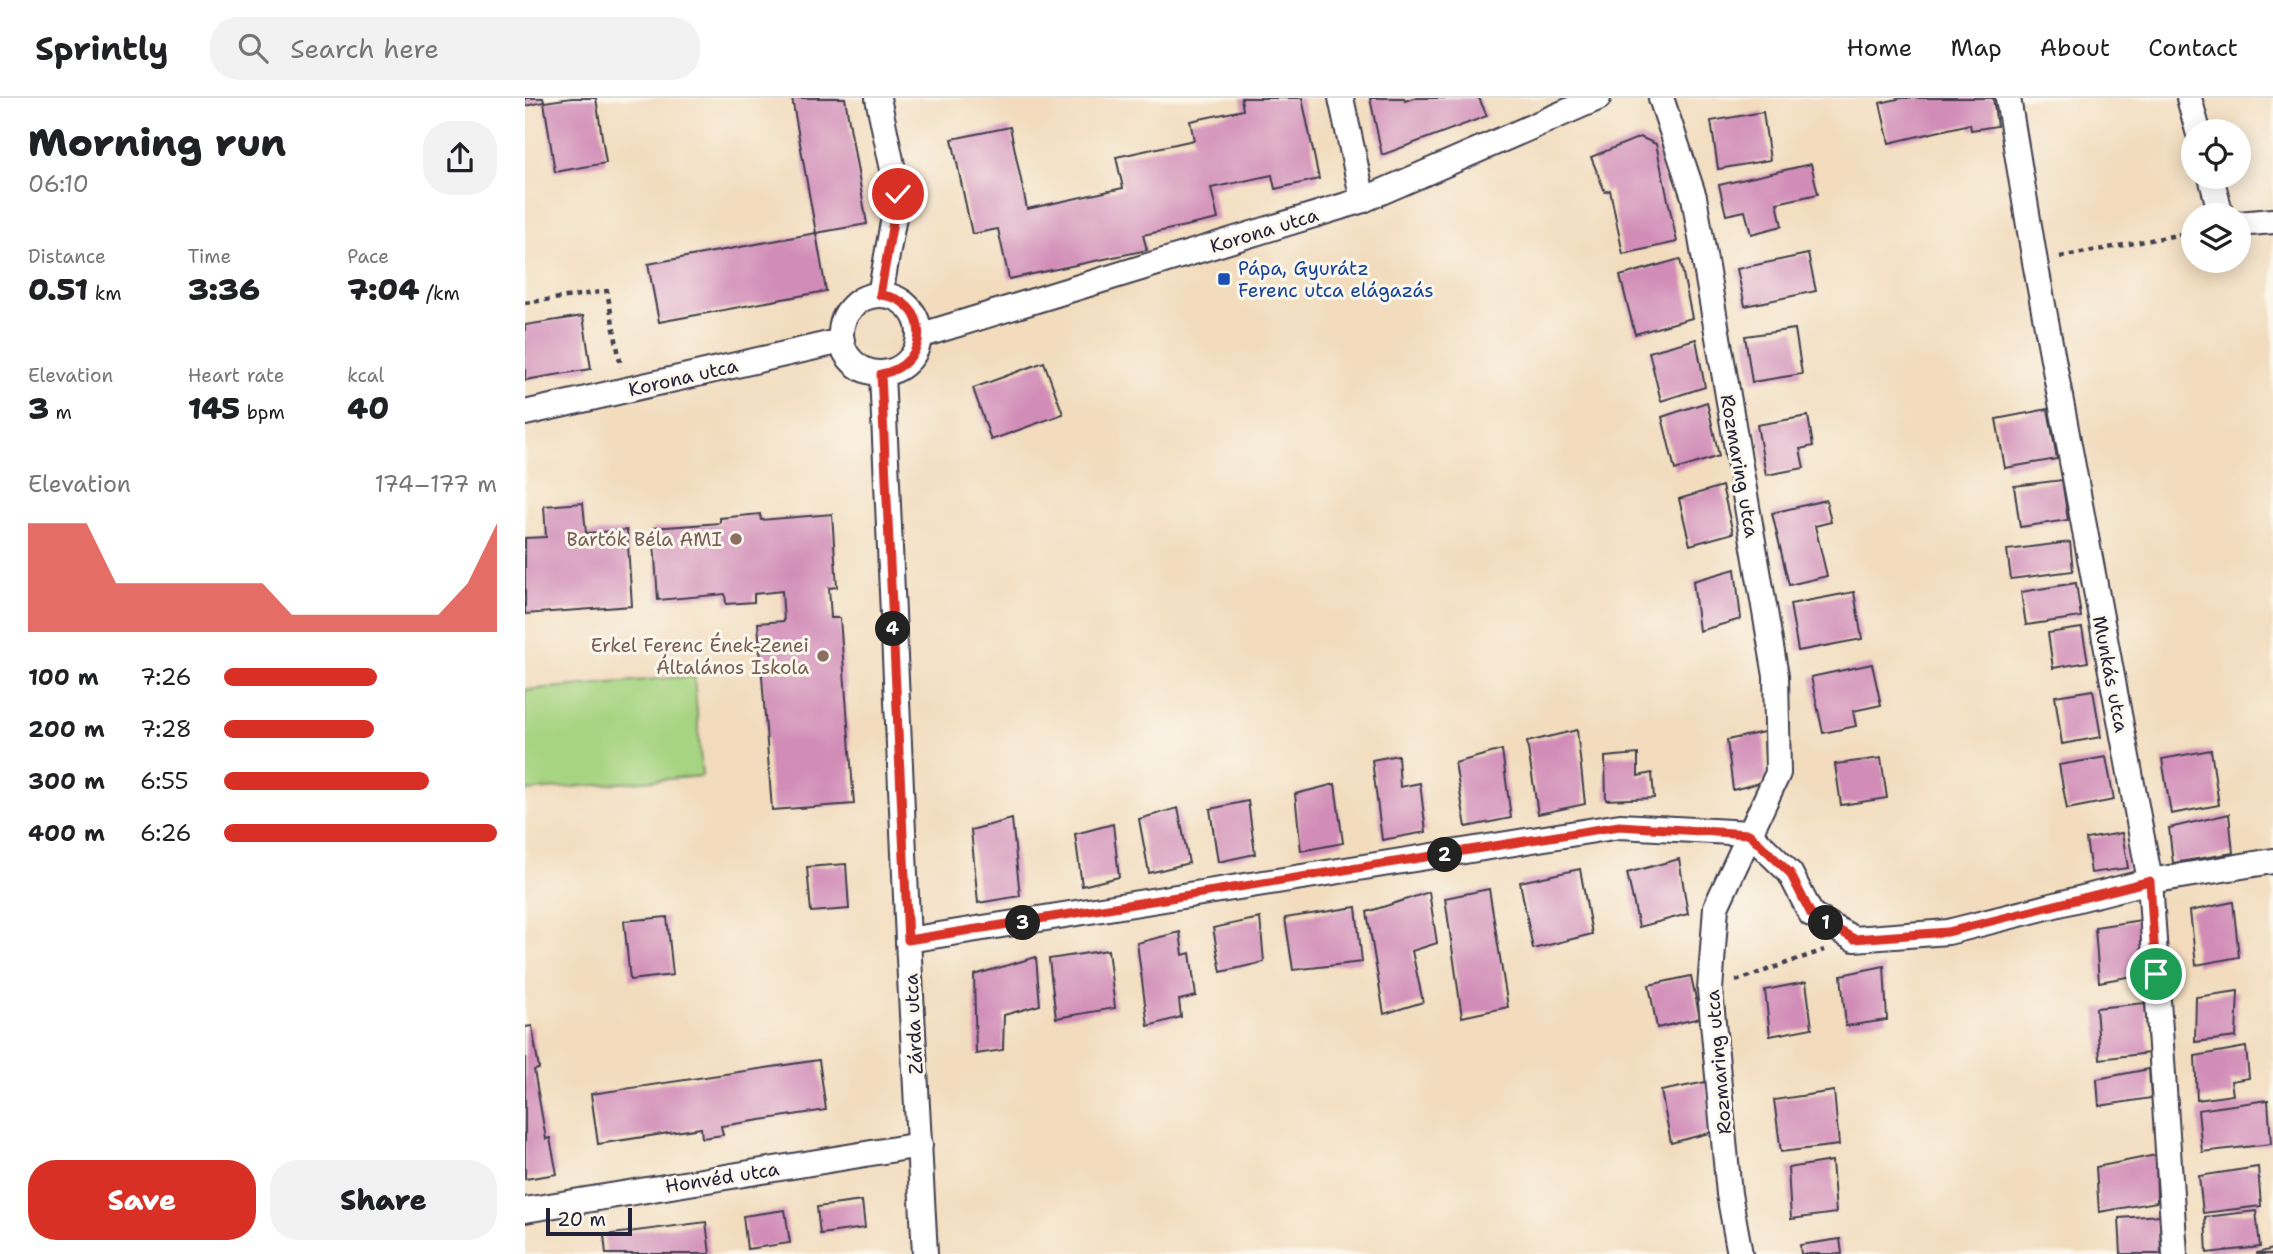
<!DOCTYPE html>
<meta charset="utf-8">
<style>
:root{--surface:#fff;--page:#f2f2f2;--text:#202124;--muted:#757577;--line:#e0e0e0;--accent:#d93025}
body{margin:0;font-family:"Shantell Sans",sans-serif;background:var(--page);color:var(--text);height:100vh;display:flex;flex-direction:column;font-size:26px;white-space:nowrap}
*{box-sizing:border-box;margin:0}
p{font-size:23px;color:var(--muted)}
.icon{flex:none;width:38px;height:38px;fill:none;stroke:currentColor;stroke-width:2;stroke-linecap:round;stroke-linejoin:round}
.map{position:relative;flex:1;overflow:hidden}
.panel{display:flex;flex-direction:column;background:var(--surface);width:525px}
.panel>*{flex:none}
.tools{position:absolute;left:1656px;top:21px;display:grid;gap:14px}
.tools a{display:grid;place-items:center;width:70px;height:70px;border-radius:50%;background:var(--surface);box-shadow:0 4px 18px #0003;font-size:35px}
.scale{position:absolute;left:21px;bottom:18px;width:86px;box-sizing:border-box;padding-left:7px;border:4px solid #22223b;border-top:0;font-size:19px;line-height:24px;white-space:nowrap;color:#22223b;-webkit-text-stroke:5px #fbf7ec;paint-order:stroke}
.pin{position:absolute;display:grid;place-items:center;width:60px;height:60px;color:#fff;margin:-30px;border:4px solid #fff;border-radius:50%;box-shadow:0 2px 7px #0007}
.km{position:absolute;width:35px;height:35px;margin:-18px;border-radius:50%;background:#222;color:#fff;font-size:19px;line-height:35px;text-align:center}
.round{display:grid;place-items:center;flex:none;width:74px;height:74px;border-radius:28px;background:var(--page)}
.summary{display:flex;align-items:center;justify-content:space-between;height:119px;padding:0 28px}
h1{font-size:38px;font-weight:800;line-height:52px}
.figures{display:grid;grid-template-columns:repeat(3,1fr);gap:10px;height:119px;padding:7px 28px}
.figures div{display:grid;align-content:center}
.figures b{font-size:30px;font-weight:800}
.figures small{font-size:19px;font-weight:400}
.figures p{font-size:19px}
.chart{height:196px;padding:14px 28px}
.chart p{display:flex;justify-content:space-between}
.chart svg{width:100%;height:126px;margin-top:7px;fill:var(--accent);opacity:.7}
.action{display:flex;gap:14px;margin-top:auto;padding:14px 28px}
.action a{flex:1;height:80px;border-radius:28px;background:var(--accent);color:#fff;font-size:28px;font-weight:800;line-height:80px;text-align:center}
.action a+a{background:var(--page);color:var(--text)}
ul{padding:0 28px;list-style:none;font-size:23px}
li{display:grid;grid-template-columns:112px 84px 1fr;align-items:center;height:52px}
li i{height:18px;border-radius:9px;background:var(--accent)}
header{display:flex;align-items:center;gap:42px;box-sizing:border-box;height:98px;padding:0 35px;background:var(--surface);border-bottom:2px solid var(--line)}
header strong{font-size:33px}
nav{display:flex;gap:38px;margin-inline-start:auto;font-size:24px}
.search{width:490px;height:63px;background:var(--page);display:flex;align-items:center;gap:18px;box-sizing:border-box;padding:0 24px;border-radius:28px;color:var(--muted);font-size:26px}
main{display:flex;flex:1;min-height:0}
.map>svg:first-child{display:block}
.green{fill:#a7d481;stroke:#647b5e;stroke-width:2}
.building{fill:#d18cb7}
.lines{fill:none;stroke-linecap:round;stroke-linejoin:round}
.street-casing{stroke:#413e4e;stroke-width:28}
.path{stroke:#413e4e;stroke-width:4.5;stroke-dasharray:5 5;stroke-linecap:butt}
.street{stroke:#fff;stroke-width:24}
.route-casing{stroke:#fff;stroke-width:14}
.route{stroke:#d93025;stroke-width:9}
.transit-dot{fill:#1a4fb4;stroke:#fbf7ec;stroke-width:2.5}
.education-dot{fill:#8d6e63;stroke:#fbf7ec;stroke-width:2.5}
.labels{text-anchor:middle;stroke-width:6;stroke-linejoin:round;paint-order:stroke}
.street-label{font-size:19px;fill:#22223b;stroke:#fbf7ec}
.transit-label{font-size:19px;fill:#164399;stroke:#fbf7ec;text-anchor:start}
.education-label{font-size:19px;fill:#785e54;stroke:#fbf7ec;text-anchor:end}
</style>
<header>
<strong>Sprintly</strong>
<div class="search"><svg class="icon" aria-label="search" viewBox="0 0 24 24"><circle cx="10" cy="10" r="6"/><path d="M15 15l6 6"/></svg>Search here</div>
<nav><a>Home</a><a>Map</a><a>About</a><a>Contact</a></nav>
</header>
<main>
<section class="panel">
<div class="summary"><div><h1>Morning run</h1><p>06:10</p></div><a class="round"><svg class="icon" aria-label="share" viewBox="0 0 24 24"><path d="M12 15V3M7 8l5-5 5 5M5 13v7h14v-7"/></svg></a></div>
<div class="figures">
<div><p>Distance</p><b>0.51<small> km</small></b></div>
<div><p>Time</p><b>3:36</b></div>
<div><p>Pace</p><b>7:04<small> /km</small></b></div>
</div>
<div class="figures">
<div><p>Elevation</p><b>3<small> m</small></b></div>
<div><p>Heart rate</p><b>145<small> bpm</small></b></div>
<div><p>kcal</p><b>40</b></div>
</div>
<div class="chart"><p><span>Elevation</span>174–177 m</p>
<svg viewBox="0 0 160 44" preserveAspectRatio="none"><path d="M0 44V6L10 6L20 6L30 27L40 27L50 27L60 27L70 27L80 27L90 38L100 38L110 38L120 38L130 38L140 38L150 27L160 6V44z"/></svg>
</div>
<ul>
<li><b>100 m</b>7:26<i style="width:56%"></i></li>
<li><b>200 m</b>7:28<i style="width:55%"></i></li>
<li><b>300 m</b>6:55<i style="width:75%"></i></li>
<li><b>400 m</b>6:26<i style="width:100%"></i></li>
</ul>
<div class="action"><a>Save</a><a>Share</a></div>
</section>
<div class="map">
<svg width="1748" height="1156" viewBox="0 0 1748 1156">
<rect width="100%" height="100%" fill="#fbf7ec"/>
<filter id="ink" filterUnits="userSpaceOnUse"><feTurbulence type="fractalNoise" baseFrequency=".0143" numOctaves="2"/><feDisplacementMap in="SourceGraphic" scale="14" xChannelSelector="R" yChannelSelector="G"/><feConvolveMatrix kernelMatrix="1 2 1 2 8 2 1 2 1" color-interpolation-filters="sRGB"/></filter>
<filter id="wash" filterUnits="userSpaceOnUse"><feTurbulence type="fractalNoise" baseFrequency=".00686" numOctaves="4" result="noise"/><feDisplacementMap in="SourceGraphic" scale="28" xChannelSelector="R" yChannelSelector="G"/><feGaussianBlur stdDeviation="1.57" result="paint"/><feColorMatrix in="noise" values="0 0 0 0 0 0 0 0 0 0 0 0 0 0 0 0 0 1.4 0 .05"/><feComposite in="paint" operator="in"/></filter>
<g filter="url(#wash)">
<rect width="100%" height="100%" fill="#f2dcbd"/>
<!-- green -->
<path class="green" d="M169,578L177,678L0,693V592Z"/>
<g id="blocks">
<!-- building -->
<g class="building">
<path d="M0,0H18L19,4L0,8Z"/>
<path d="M47,0H71L81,65L30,74L19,4Z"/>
<path d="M267,0H320L342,126L291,135Z"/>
<path d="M716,0H777L794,81L750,91L747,77L686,90L693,121L618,137L622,152L484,181L473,131L447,136L427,41L485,29L502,111L598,90L591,59L669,42L665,23L718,12Z"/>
<path d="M845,0H879L880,3L889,0H954L962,18L857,57Z"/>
<path d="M1377,0H1468L1472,28L1446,32L1445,26L1364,45L1355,5Z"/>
<path d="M1238,14L1245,62L1193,71L1186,23Z"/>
<path d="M1115,39L1131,46L1152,144L1098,156L1085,92L1080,94L1066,59Z"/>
<path d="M1286,66L1293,96L1252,105L1257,128L1226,136L1220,113L1201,117L1194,87Z"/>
<path d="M291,135L301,193L134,224L123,166Z"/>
<path d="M1283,156L1291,193L1220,208L1212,171Z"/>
<path d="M1155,161L1167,220L1110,236L1095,178Z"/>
<path d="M58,218L66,271L0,282V227Z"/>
<path d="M1270,231L1277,276L1227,284L1220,238Z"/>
<path d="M1171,241L1180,289L1136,303L1124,254Z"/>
<path d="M519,264L538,316L466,342L448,290Z"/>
<path d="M1182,304L1194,358L1150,372L1137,319Z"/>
<path d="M1523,311L1532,361L1480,370L1471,321Z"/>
<path d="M1283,318L1288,348L1275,351L1279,370L1241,377L1232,327Z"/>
<path d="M1537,382L1543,422L1495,429L1489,388Z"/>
<path d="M1197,388L1208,435L1165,447L1154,401Z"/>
<path d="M1301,402L1306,424L1290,428L1302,478L1264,487L1247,415Z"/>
<path d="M58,405L61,435L102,432L107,508L0,516V440L21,439L19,408Z"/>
<path d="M235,416L236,422L307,416L312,489L304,490L306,520H315L329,706L247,712L233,525L259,523L257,493L229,496V504L201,506L200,496L133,502L128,430L195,425V420Z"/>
<path d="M1545,444L1548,473L1486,481L1482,452Z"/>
<path d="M1210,471L1216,521L1174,533L1168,483Z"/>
<path d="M1551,485L1556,519L1501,527L1496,494Z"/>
<path d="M1329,494L1337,541L1273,553L1265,506Z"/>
<path d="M1557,530L1563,564L1528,570L1523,535Z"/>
<path d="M1347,566L1356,607L1328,613L1331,628L1298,635L1286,579Z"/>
<path d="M1568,592L1576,639L1537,646L1530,598Z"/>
<path d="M1052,632L1060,706L1013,716L1002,644Z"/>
<path d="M1239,634L1241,683L1208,692L1202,642Z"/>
<path d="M977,652L986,720L941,729L930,665Z"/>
<path d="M1686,652L1694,707L1646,716L1637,661Z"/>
<path d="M1113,656V678L1127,675L1129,700L1081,702L1080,659Z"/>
<path d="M873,657L875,689L895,685L901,734L857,742L847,662Z"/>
<path d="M1581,659L1589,702L1542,711L1534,667Z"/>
<path d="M1356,660L1362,700L1316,707L1310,666Z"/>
<path d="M810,686L818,745L776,753L770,696Z"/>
<path d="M723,703L730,756L693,764L685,711Z"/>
<path d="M653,710L664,765L624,775L614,721Z"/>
<path d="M1704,716L1708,755L1648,765L1644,730Z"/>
<path d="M487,721L495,798L453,805L446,732Z"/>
<path d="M588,726L594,779L557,788L550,736Z"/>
<path d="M1597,735L1603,770L1566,775L1561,741Z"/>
<path d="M1154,761L1163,816L1114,829L1102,775Z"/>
<path d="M321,766L324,811L286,814L282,769Z"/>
<path d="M1055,771L1067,836L1008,851L995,784Z"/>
<path d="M964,791L983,909L937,919L920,800Z"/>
<path d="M904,794L912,845L887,853L898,904L859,916L842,814Z"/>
<path d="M1708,804L1714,859L1671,867L1665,813Z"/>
<path d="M831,809L837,864L768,872L760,820Z"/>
<path d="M142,819L148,877L105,882L99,823Z"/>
<path d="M735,820L739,864L696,874L688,830Z"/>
<path d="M1617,822L1619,876L1574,884L1570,829Z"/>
<path d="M655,834L658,857L665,855L671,898L654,902L656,919L623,928L612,845Z"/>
<path d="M583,852L590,910L531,920L524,861Z"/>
<path d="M511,859L515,907L479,917L478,952L451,956L449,877Z"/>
<path d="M1359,868L1362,922L1321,928L1316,877Z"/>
<path d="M1166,878L1175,920L1132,930L1124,887Z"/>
<path d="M1281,884L1287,930L1245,938L1240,892Z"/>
<path d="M1713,893L1711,939L1670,944L1671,899Z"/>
<path d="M1620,905L1624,955L1575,961L1571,910Z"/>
<path d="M7,928L14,971L9,972L21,1041L25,1040L32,1076L0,1081V929Z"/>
<path d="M1721,949L1724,980L1706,983L1708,997L1672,1002L1670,958Z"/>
<path d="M294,962L301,1012L196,1028L198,1037L177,1040L176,1030L73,1046L66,996Z"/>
<path d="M1624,971L1626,1000L1574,1008L1572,981Z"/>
<path d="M1181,984L1188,1034L1146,1045L1136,993Z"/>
<path d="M1309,993L1314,1047L1256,1054L1249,1002Z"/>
<path d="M1743,1002L1746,1046L1677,1054L1673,1012Z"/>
<path d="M1631,1057L1632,1104L1574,1114L1571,1069Z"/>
<path d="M1307,1063L1311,1115L1266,1121L1263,1070Z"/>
<path d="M1733,1069L1736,1108L1678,1115L1674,1078Z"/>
<path d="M337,1103L340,1130L295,1136L292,1109Z"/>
<path d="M260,1112L265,1145L222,1151L218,1118Z"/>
<path d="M1731,1113L1735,1149L1682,1155L1680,1119Z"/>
<path d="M1635,1117L1636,1156H1596L1594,1120Z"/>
<path d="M181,1124L185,1156H81L79,1137Z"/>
<path d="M1315,1141L1317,1156H1276L1275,1147Z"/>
<path d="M1748,1151V1156H1732V1155Z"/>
</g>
</g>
</g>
<g filter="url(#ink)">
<use href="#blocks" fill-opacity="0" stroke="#413e4e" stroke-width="2"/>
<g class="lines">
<defs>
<g id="street">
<path d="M353,0L373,96L355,197"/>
<path d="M816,0L838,102"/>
<path d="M1136,0L1169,99L1251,578L1253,675L1191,809L1185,892L1204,1096L1215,1156"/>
<path d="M1483,0L1510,164L1625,783L1650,1156"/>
<path d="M1664,0L1673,33"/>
<path d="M1686,79L1696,117"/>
<path d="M1713,126L1748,123"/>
<circle cx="355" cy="236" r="39"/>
<path d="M394,238L838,102L1073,0"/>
<path d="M357,276L383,842L400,1156"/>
<path d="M0,315L317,243"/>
<path d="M383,842L1095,728L1224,735L1265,775L1286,816L1329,841L1423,834L1625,783L1748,763"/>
<path d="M0,1112L395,1047"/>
</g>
</defs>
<!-- street casing -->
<use href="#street" class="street-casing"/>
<!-- path -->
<g class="path">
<path d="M1535,159L1668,134"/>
<path d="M0,205L82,193L96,269"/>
<path d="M1211,883L1299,852"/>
</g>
<!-- street -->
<use href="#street" class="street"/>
</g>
</g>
<g class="lines" filter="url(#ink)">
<defs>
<path id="route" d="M373,96L355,197C406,201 407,267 356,276L383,842L1094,728L1224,736L1265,775L1286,816L1329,841L1423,834L1625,783L1631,876"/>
</defs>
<!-- route casing -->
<use href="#route" class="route-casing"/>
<!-- route -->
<use href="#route" class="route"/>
</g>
<!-- markers -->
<rect class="transit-dot" x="692" y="174" width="14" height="14" rx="3.5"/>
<g class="education-dot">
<circle cx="211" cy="441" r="7"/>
<circle cx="298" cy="558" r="7"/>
</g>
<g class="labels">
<!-- street labels -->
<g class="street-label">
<text transform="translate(739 132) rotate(-17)" y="7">Korona utca</text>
<text transform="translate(158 279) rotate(-13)" y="7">Korona utca</text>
<text transform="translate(1215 368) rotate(80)" y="7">Rozmaring utca</text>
<text transform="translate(1586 576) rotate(79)" y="7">Munkás utca</text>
<text transform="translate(388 926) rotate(-93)" y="7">Zárda utca</text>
<text transform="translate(1193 964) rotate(-95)" y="7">Rozmaring utca</text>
<text transform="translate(197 1079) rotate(-9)" y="7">Honvéd utca</text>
</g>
<!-- transit labels -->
<g class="transit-label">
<text x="713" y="177">Pápa, Gyurátz<tspan x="713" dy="22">Ferenc utca elágazás</tspan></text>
</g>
<!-- education labels -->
<g class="education-label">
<text x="197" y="448">Bartók Béla AMI</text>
<text x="284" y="554">Erkel Ferenc Ének-Zenei<tspan x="284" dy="22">Általános Iskola</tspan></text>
</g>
</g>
</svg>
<div class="tools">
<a><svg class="icon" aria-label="locate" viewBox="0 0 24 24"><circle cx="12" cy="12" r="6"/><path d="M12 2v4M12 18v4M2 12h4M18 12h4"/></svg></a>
<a><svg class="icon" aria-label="layers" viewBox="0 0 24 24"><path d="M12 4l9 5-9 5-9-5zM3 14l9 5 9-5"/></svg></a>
</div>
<div class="scale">20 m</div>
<div class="pin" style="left:1631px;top:876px;background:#1e9e55"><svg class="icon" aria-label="arrive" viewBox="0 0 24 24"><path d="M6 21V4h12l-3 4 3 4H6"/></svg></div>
<div class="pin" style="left:373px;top:96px;background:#d93025"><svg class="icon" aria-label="check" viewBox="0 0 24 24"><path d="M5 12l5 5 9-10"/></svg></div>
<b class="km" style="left:1301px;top:825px">1</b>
<b class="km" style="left:920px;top:757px">2</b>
<b class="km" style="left:498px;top:825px">3</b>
<b class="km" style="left:368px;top:531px">4</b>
</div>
</main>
